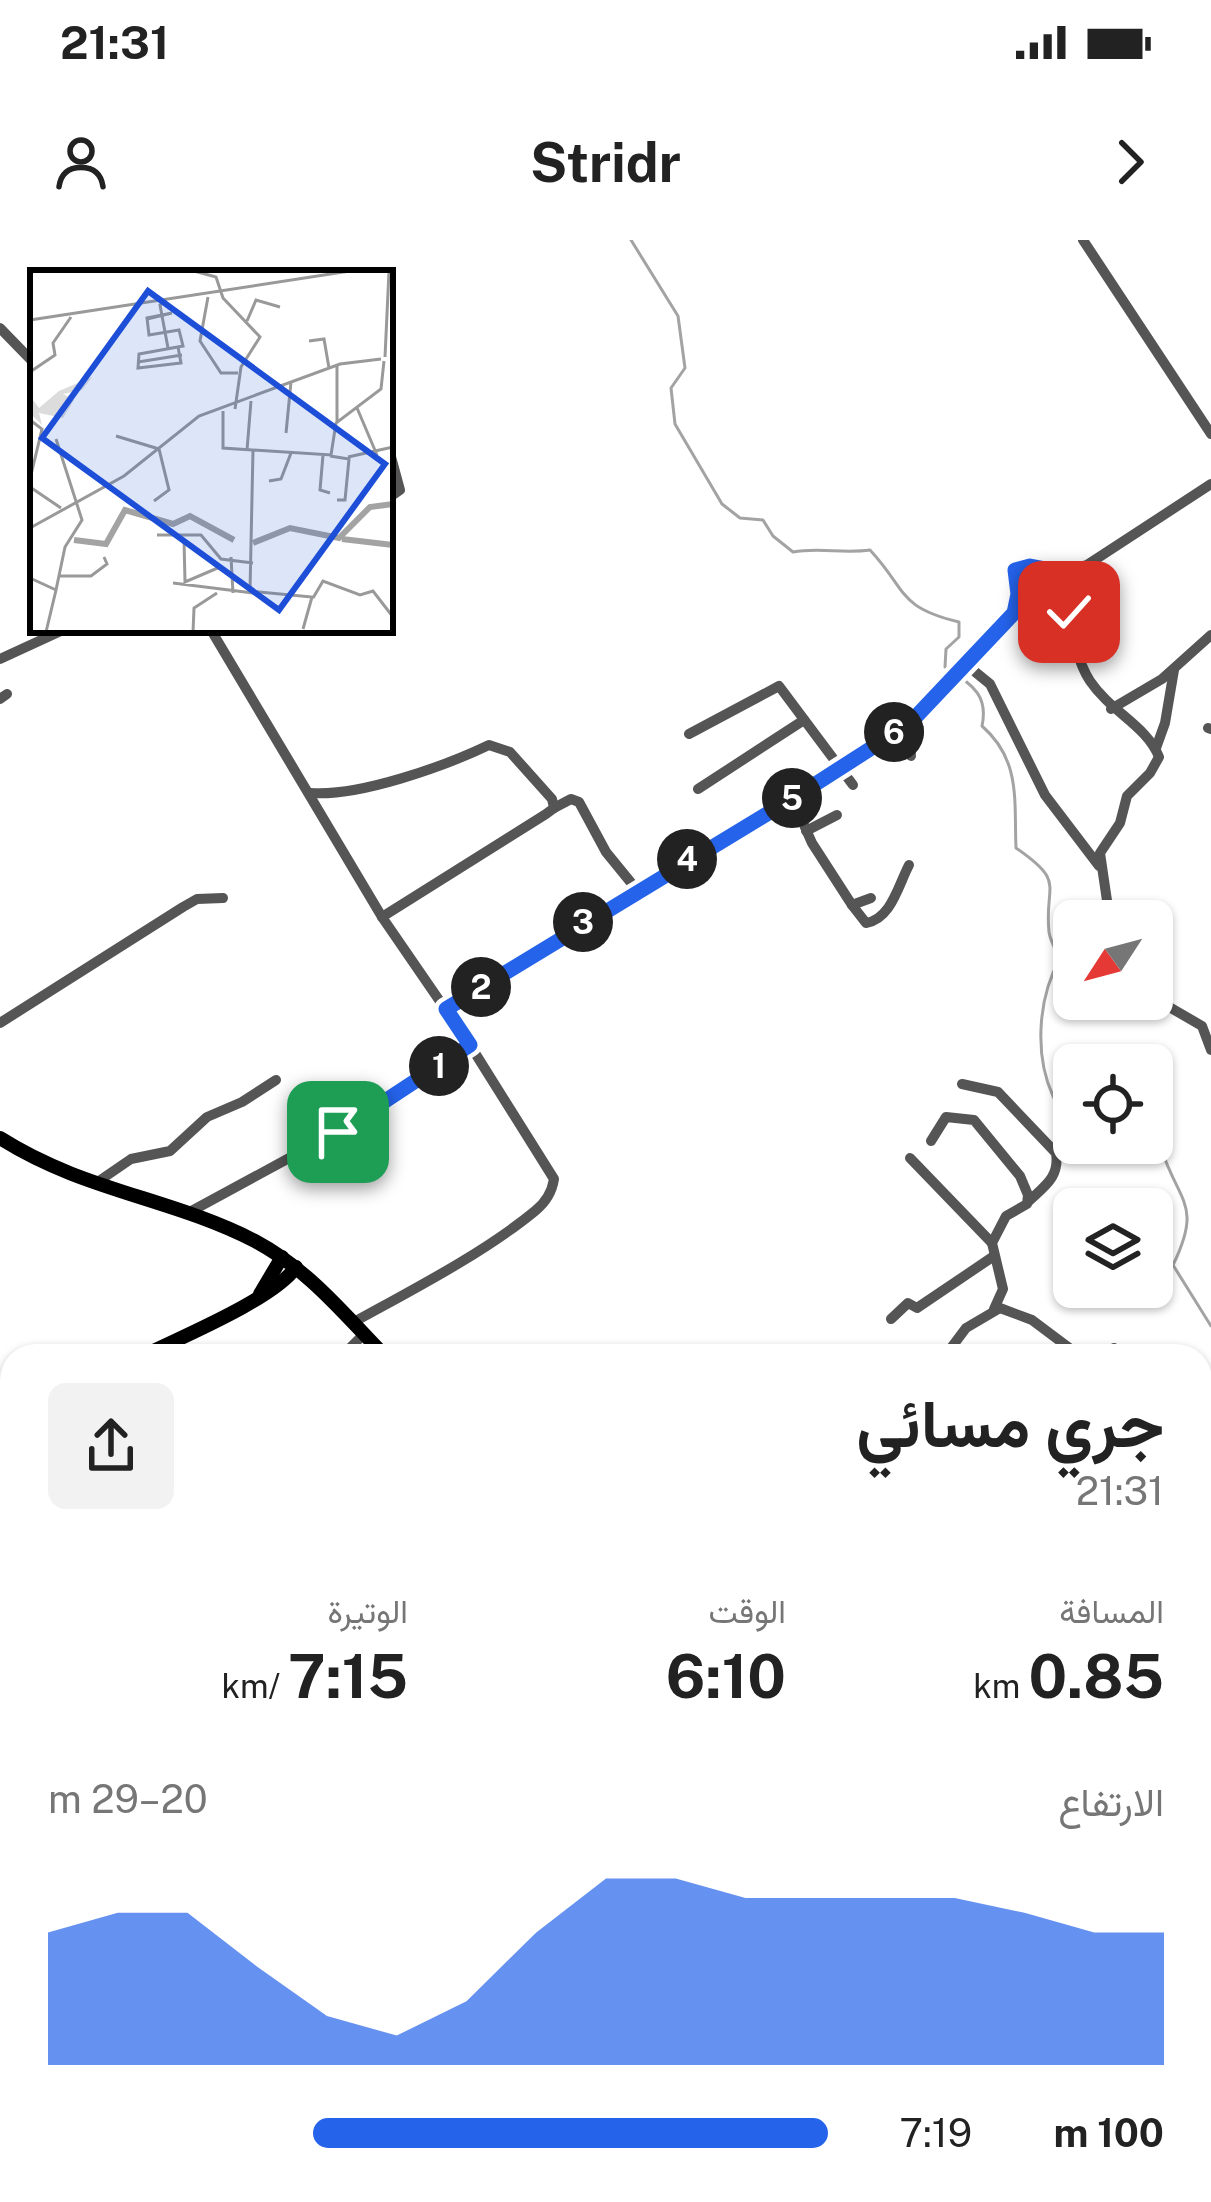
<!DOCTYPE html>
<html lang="ar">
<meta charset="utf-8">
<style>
:root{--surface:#fff;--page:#f2f2f2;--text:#222;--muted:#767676;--accent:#2563eb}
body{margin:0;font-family:"Public Sans",Vazirmatn,sans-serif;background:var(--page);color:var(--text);direction:rtl;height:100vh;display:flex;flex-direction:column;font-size:45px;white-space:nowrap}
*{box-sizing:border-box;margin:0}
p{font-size:39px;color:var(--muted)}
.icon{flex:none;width:66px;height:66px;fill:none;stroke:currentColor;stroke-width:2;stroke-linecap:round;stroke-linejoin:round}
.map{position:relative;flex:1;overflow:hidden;direction:ltr}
.side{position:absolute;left:0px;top:1104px;width:1212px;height:858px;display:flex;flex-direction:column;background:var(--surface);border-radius:36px 36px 0 0;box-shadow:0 3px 9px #0004;direction:rtl}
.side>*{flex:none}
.needle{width:78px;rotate:234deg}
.fabs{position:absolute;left:1053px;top:660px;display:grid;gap:24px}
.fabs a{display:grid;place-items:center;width:120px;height:120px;border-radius:18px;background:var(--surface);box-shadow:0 3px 9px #0004;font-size:60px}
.pin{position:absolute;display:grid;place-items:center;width:102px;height:102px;color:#fff;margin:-51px;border-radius:24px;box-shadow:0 6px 18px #0006}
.km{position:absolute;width:60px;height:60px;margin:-30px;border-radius:50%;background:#222;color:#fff;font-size:33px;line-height:60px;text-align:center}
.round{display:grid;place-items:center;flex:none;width:126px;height:126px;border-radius:18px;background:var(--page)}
.head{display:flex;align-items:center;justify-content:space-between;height:204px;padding:0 48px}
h1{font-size:66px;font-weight:700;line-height:90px}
.figures{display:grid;grid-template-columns:repeat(3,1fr);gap:18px;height:204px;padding:12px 48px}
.figures div{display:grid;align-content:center}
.figures b{font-size:60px;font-weight:700}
.figures small{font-size:33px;font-weight:400}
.figures p{font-size:33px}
.chart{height:336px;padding:24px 48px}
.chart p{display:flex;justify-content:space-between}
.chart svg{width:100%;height:216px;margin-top:12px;fill:var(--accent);opacity:.7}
ul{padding:0 48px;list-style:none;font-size:39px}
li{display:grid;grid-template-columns:192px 144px 1fr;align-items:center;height:90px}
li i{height:30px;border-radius:15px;background:var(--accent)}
.status{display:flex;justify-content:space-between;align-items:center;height:84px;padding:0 60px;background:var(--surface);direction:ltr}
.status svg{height:33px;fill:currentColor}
header{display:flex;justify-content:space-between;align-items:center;height:156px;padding:0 48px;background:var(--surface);font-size:54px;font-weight:700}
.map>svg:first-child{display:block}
.green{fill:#dcdcdc}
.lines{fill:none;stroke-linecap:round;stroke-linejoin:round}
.stream{stroke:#a3a3a3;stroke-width:3}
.minor{stroke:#555;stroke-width:10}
.major{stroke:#000;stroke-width:14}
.highway{stroke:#000;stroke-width:16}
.route-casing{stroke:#fff;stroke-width:24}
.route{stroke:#2563eb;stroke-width:15}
.inset-river{fill:none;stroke:#a3a3a3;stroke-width:6}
.inset-road{fill:none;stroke:#999;stroke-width:3}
.view{fill:#1d4ed8;fill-opacity:0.15;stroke:#1d4ed8;stroke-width:6}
.inset-edge{fill:none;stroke:#000;stroke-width:6}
</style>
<div class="status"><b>21:31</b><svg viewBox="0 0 49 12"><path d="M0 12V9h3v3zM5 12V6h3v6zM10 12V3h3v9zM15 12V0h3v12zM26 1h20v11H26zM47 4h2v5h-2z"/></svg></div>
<header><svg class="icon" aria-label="forward" viewBox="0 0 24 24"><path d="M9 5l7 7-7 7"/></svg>Stridr<svg class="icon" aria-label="person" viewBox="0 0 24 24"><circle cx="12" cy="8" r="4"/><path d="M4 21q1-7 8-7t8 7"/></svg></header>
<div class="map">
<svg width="1211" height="1962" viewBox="0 0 1211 1962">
<rect width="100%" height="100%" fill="#fff"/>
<!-- green -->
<g class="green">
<path d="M698,1950H768L739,1962H707Z"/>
<path d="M961,1950H1041L1051,1962H946L956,1960Z"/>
</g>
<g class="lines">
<!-- stream -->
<g class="stream">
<path d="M631,0L678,76L685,128L671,148L675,184L722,264L740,278L763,280L773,296L793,312C819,307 843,314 870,310C908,351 897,367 959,382V397L946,409L945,427C970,444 989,453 982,486C1021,520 1014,560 1016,608C1067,643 1044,644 1049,692C1050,700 1056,711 1060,719C1038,757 1034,815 1053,856C1058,867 1067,878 1074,888"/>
<path d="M1121,903L1129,909L1145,905L1162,911C1180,964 1202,965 1173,1025L1211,1086"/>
</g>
<!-- minor -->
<g class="minor">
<path d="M1083,0L1211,194"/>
<path d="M0,88L33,122"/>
<path d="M390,213L400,250L390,257"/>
<path d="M1057,331C1066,361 1073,416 1090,441C1111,472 1147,486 1159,517L1150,533L1127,556L1120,583L1100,613L1110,681"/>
<path d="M211,390L382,677L470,805L554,939C552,952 545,963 535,971C484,1013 412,1050 354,1082"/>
<path d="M0,419L63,390"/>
<path d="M963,422L990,444L1045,555L1099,626"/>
<path d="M0,459L7,454"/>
<path d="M1111,469L1162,439L1211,395"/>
<path d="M1208,488L1211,489"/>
<path d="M689,494L779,446L853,545"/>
<path d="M1156,508L1165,483L1174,430"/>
<path d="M911,516L910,505L919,494L918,475"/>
<path d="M698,549L804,480"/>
<path d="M310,553C359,557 445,526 489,505L510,512L552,559L554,568L546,574L382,677"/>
<path d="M792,558L812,603L852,665L871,658"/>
<path d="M554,568L571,559L579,562L606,612L637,650"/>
<path d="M806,591L837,575"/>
<path d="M852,665L866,683C891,679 898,646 909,625"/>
<path d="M1152,757L1202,786L1211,810"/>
<path d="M446,769L909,483L963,422L1014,373L1018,354L1015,330C1039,323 1062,334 1087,325L1211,244"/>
<path d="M0,783L183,667L197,659L223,658"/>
<path d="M962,844L998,852L1056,913C1060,938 1043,947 1028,962"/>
<path d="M931,901L946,877L974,880L1020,936L1028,955L1027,964L1006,976L992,1003L1003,1049L994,1069"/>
<path d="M910,918L992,1003"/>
<path d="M96,943L131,919L170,911L207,877L242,862L276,840"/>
<path d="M186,974L337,892L470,805"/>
<path d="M891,1079L908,1063L917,1068L994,1016"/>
<path d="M342,1116L364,1094"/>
<path d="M945,1116L966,1088L1000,1068L1032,1080L1080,1116"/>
<path d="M1107,1116L1114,1108"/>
<path d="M0,1189L5,1168"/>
<path d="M0,1539L12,1531"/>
<path d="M1200,1840L1211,1829"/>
<path d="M0,1846L12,1848"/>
<path d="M105,1950L116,1962"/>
</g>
<!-- major -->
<g class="major">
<path d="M0,898C83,951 172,958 255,1001C309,1030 343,1073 385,1116"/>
<path d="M260,1054L282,1017"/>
<path d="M143,1116C181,1097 274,1059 296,1027"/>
<path d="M0,1167L12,1168"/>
<path d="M1200,1421L1211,1430"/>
</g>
<!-- highway -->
<g class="highway">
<path d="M0,1866L12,1878"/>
<path d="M0,1890L12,1902"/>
<path d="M62,1950L74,1962"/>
<path d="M88,1950L100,1962"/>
</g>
</g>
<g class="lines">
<defs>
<path id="route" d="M338,892L470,805L446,769L803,552L909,484L1014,373L1018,354L1015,330L1030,326L1057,331L1069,372"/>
</defs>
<!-- route casing -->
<use href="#route" class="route-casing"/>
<!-- route -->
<use href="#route" class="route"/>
</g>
<!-- overview -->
<g transform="translate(30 30)">
<rect width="363" height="363" fill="#fff"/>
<path d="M62,107L52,120L33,124L44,130L33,148L9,143L12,155L0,143V126L9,138L29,121Z" fill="#dcdcdc"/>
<path class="inset-river" d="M312,269L363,275M44,270L76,274L95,240L143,254L160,246L204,270M223,273L260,258L309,268L340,237L363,234"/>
<path class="inset-road" d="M164,1L186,7L193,28L230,67L211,97L205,139M178,27L170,71L191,103H208M136,30L130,35L138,78M117,49L142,43L117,48L119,65L149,60L153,76L109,84L108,98L151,93L148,77M0,50L320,1M217,51L226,30L250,37M279,71L294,69L299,98M355,87L359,1M108,92L152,85M307,96V152M0,102L25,85L23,73L41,47M327,138L347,185M193,141V178L301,185L306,153L351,119L354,91M0,150L12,159L0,209M256,163L261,112M86,166L129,179L139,220L124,231M26,169L52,250L35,277L26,320M217,180L221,131M223,180L220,321L282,327L273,359M293,185L290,220L300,223M300,186L319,189L315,230H307M318,187L363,177M239,211L251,209L261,183M0,217L31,238M0,258L94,206L169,146L310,94L351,89M127,265H171L191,289L223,293M154,270L155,312L190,297M201,287L203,323M29,306H61L77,294L74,287M0,308L26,320L16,362M143,313L223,323M283,328L293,311L330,325L343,321L363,347M163,362L164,338L187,323"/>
<path class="view" d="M118,21L355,194L249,340L12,168Z"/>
<rect width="363" height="363" class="inset-edge"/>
</g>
</svg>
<div class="fabs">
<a><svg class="needle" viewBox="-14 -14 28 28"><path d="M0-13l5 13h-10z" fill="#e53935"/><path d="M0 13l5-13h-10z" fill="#767676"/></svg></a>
<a><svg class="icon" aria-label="locate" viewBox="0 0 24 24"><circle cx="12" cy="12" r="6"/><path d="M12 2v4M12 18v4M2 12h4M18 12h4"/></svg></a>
<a><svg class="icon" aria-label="layers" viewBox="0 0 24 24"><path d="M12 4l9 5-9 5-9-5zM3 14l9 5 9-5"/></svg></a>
</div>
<div class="pin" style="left:338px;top:892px;background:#1e9e55"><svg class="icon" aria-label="arrive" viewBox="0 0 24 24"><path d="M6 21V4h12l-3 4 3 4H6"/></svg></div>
<div class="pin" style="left:1069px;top:372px;background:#d93025"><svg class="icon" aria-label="check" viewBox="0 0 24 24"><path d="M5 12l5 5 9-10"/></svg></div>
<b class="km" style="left:439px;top:826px">1</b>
<b class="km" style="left:481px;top:747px">2</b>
<b class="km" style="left:583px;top:682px">3</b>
<b class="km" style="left:687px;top:619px">4</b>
<b class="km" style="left:792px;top:558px">5</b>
<b class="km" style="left:894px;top:492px">6</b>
<section class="side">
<div class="head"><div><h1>جري مسائي</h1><p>21:31</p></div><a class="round"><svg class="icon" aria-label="share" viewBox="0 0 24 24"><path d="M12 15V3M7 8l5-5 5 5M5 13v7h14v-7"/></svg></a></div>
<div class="figures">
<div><p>المسافة</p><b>0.85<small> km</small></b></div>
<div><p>الوقت</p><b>6:10</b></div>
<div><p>الوتيرة</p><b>7:15<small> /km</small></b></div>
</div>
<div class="chart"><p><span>الارتفاع</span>20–29 m</p>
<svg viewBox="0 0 160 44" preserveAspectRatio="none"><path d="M0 44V17L10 13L20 13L30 24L40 34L50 38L60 31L70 17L80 6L90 6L100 10L110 10L120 10L130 10L140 13L150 17L160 17V44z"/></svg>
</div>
<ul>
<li><b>100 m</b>7:19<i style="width:66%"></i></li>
</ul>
</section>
</div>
